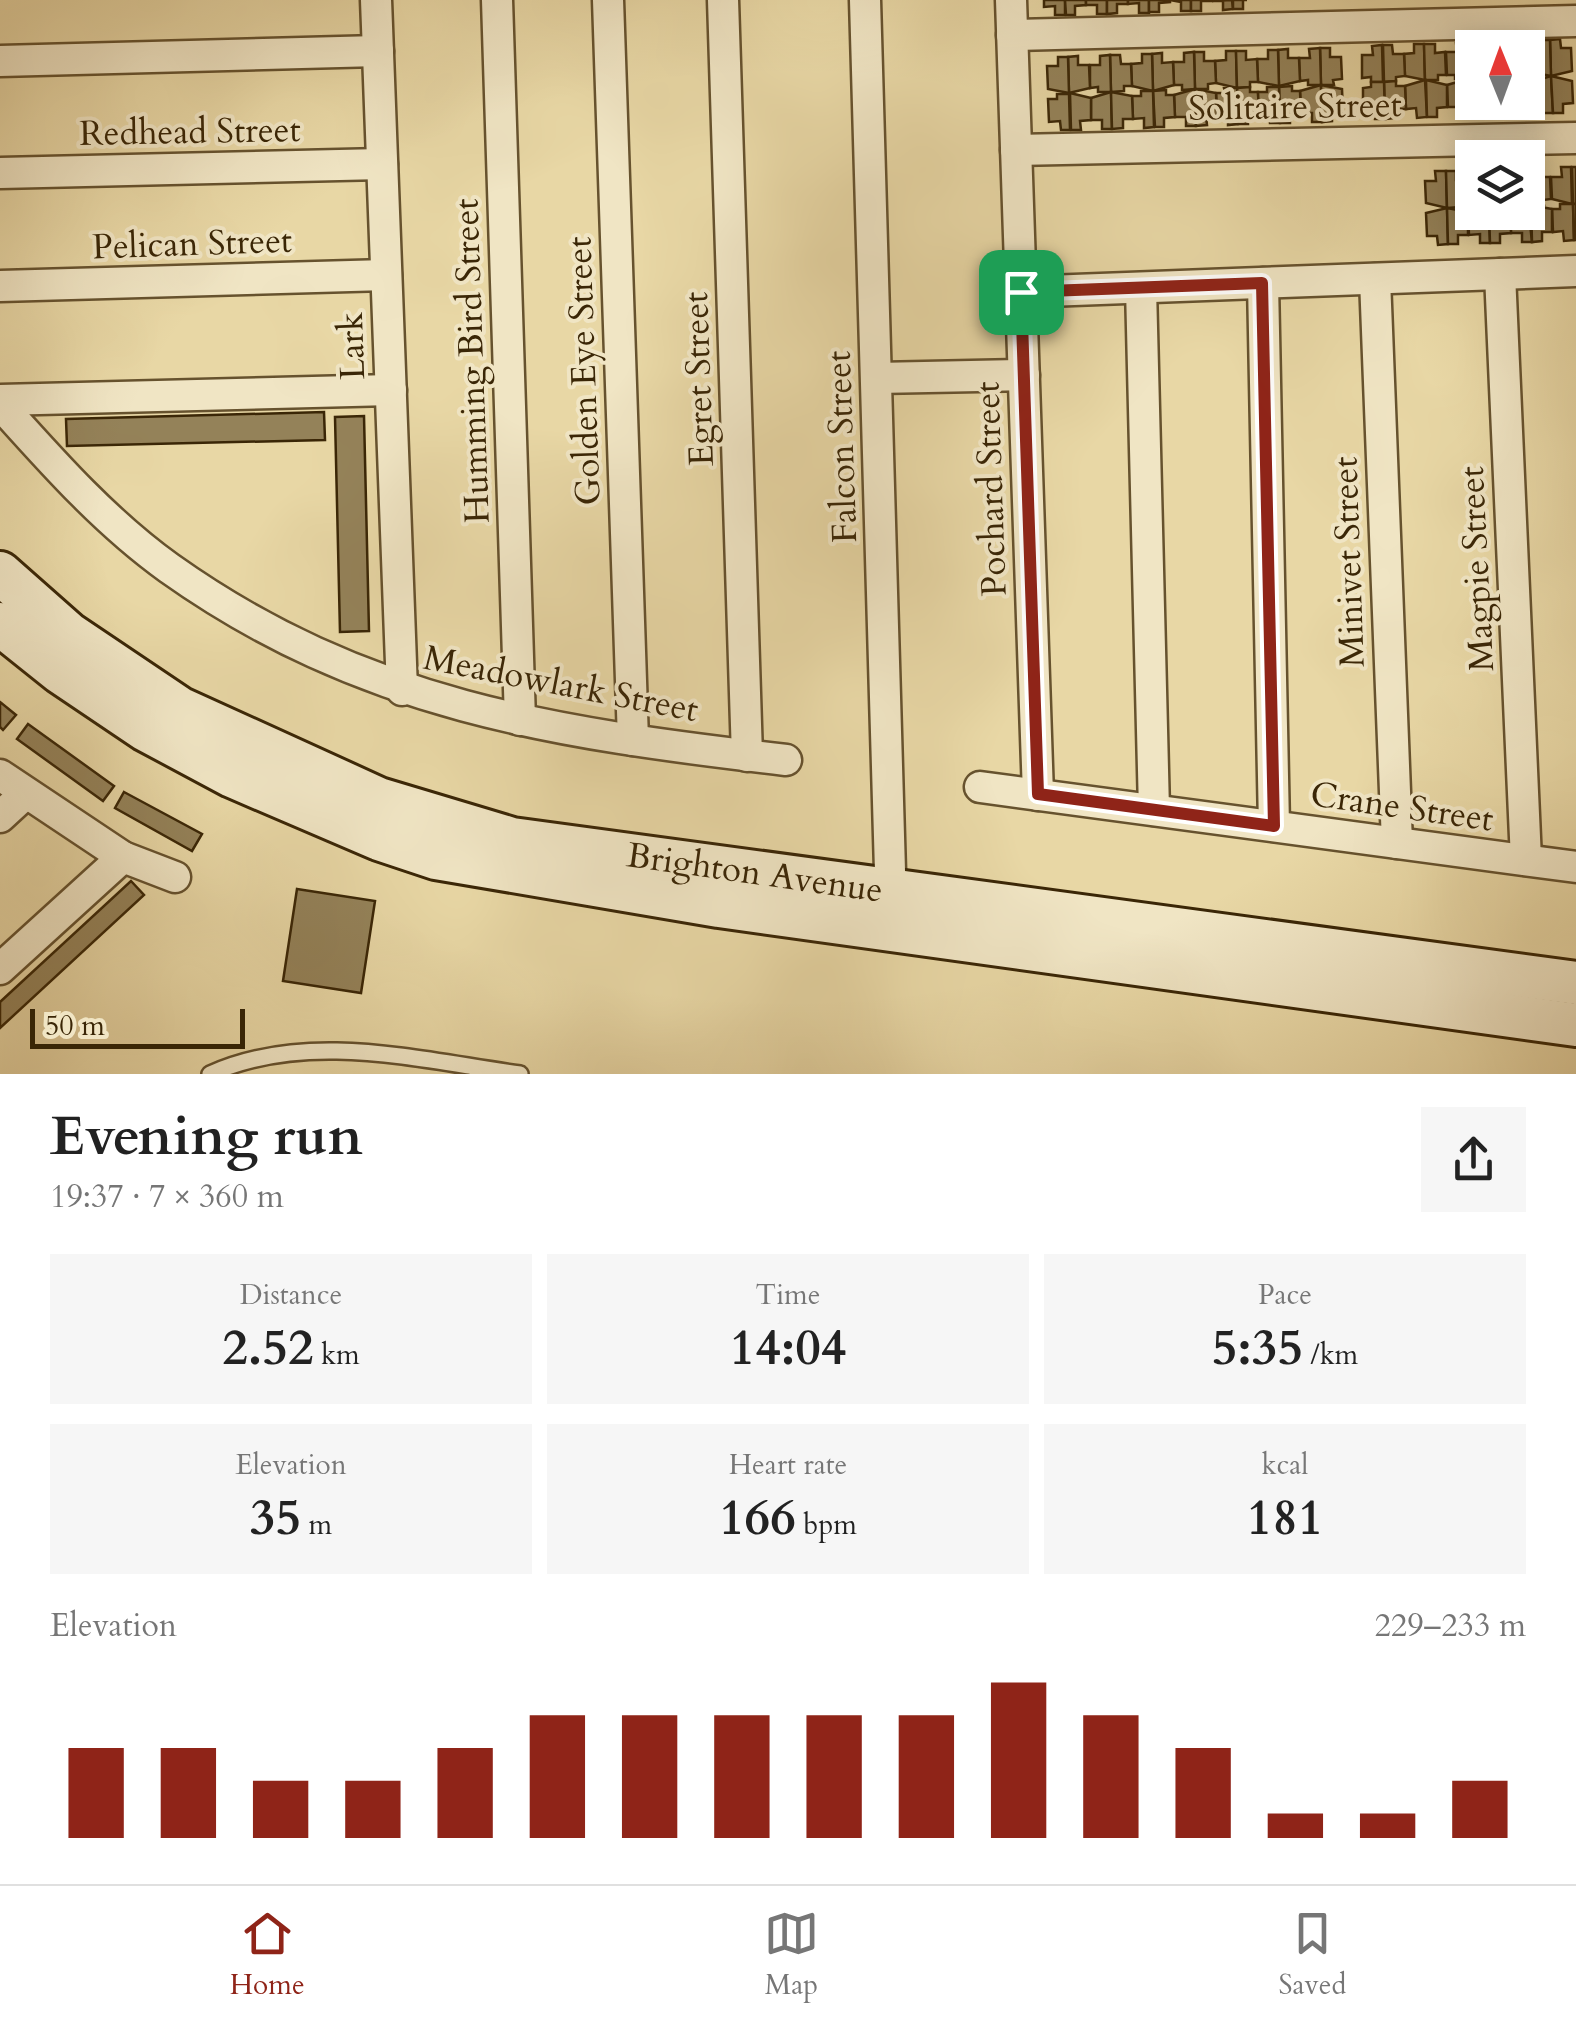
<!DOCTYPE html>
<meta charset="utf-8">
<style>
:root{--surface:#fff;--page:#f6f6f6;--text:#222;--muted:#767676;--line:#e0e0e0;--accent:#8f2418}
body{margin:0;font-family:Cardo,serif;background:var(--page);color:var(--text);height:100vh;display:flex;flex-direction:column;font-size:38px;white-space:nowrap}
*{box-sizing:border-box;margin:0}
p{font-size:32px;color:var(--muted)}
.icon{flex:none;width:55px;height:55px;fill:none;stroke:currentColor;stroke-width:2;stroke-linecap:round;stroke-linejoin:round}
.map{position:relative;height:1074px;overflow:hidden}
.side{display:flex;flex-direction:column;background:var(--surface);flex:1}
.side>*{flex:none}
.needle{width:65px;rotate:359deg}
.tools{position:absolute;left:1455px;top:30px;display:grid;gap:20px}
.tools a{display:grid;place-items:center;width:90px;height:90px;border-radius:0px;background:var(--surface);box-shadow:0 5px 25px #0003;font-size:50px}
.scale{position:absolute;left:30px;bottom:25px;width:215px;box-sizing:border-box;padding-left:10px;border:5px solid #3a2606;border-top:0;font-size:28px;line-height:35px;white-space:nowrap;color:#3a2606;-webkit-text-stroke:8px #f0e5c4;paint-order:stroke}
.pin{position:absolute;display:grid;place-items:center;width:85px;height:85px;color:#fff;margin:-42px;border-radius:20px;box-shadow:0 5px 15px #0006}
.round{display:grid;place-items:center;flex:none;width:105px;height:105px;border-radius:0px;background:var(--page)}
.summary{display:flex;align-items:center;justify-content:space-between;height:170px;padding:0 50px}
h1{font-size:55px;font-weight:800;line-height:75px}
.stats{display:grid;grid-template-columns:repeat(3,1fr);gap:15px;height:170px;padding:10px 50px}
.stats div{display:grid;align-content:center;border-radius:0px;background:var(--page);text-align:center}
.stats b{font-size:50px;font-weight:800}
.stats small{font-size:28px;font-weight:400}
.stats p{font-size:28px}
.chart{height:280px;padding:20px 50px}
.chart p{display:flex;justify-content:space-between}
.chart svg{width:100%;height:180px;margin-top:10px;stroke:var(--accent);stroke-width:6}
.menu{display:flex;justify-content:space-around;align-items:center;height:140px;border-top:2px solid var(--line);background:var(--surface);font-size:28px;color:var(--muted)}
.menu a{display:grid;justify-items:center;gap:5px}
.menu .on{color:var(--accent)}
.map>svg:first-child{display:block}
.building{fill:#948259;stroke:#3a2606;stroke-width:2.5}
.lines{fill:none;stroke-linecap:round;stroke-linejoin:round}
.lane-casing{stroke:#66522e;stroke-width:20}
.street-casing{stroke:#66522e;stroke-width:35}
.secondary-casing{stroke:#3a2606;stroke-width:48}
.lane{stroke:#f0e5c4;stroke-width:15}
.street{stroke:#f0e5c4;stroke-width:30}
.secondary{stroke:#f0e5c4;stroke-width:42}
.route-casing{stroke:#fff;stroke-width:20}
.route{stroke:#8f2418;stroke-width:12}
.labels{text-anchor:middle;stroke-width:8;stroke-linejoin:round;paint-order:stroke}
.street-label{font-size:35px;fill:#3a2606;stroke:#f0e5c4}
</style>
<div class="map">
<svg width="1576" height="1074" viewBox="0 0 1576 1074">
<rect width="100%" height="100%" fill="#e8d7a5"/>
<filter id="stains"><feTurbulence type="fractalNoise" baseFrequency=".002" numOctaves="4"/><feColorMatrix values="0 0 0 0 .2 0 0 0 0 .09 0 0 0 0 .02 0 0 0 .5 -.17"/></filter>
<radialGradient id="worn" r=".72"><stop offset=".6" stop-color="#630" stop-opacity="0"/><stop offset="1" stop-color="#630" stop-opacity=".3"/></radialGradient>
<!-- building -->
<g class="building">
<path d="M1044,0H1065V15H1055V6L1044,7Z"/>
<path d="M1065,0H1086V5L1075,6V15H1066Z"/>
<path d="M1086,0H1107V14H1097V5H1086Z"/>
<path d="M1107,0H1128V4H1117V13L1107,14Z"/>
<path d="M1128,0H1149V13H1139V3L1128,4Z"/>
<path d="M1149,0H1170V2L1159,3V12H1149Z"/>
<path d="M1170,0H1191V11H1181V2Z"/>
<path d="M1191,0H1212V1H1201V11H1191Z"/>
<path d="M1232,0L1233,9L1223,10V1H1212Z"/>
<path d="M1233,0H1247H1243V9H1233Z"/>
<path d="M1560,39L1561,48H1571L1572,71L1551,76L1550,40Z"/>
<path d="M1540,40H1550L1551,76L1530,72V49H1540Z"/>
<path d="M1466,42L1467,79H1455V75H1447L1446,52H1457L1456,43Z"/>
<path d="M1467,42H1476L1472,79H1468Z"/>
<path d="M1414,44H1424L1425,80L1405,76L1404,54L1414,53Z"/>
<path d="M1424,44H1435V53L1445,52L1446,75H1438V80H1425Z"/>
<path d="M1382,45L1383,82H1371V77L1362,78V55H1373L1372,46Z"/>
<path d="M1383,45H1392L1393,54H1404L1405,76L1396,77V81L1384,82Z"/>
<path d="M1320,48H1330V57H1341L1342,79L1333,80L1334,85H1321Z"/>
<path d="M1320,48L1321,85H1308V80L1300,81L1299,58H1310L1309,49Z"/>
<path d="M1288,49V58H1299L1300,81L1279,86L1278,50Z"/>
<path d="M1268,50H1278L1279,86L1258,82L1257,59H1268Z"/>
<path d="M1226,51H1236L1237,88L1216,83L1215,61L1226,60Z"/>
<path d="M1236,51H1246V60L1257,59L1258,82H1250V87L1237,88Z"/>
<path d="M1194,52H1204V61H1215L1216,83L1208,84V89H1195Z"/>
<path d="M1194,52L1195,89L1182,90V85H1174L1173,62H1184V53Z"/>
<path d="M1162,53V63L1173,62L1174,85L1153,91L1152,54Z"/>
<path d="M1142,54H1152L1153,91L1132,86L1131,64L1142,63Z"/>
<path d="M1110,55H1120L1121,64H1131L1132,86H1124V91L1111,92Z"/>
<path d="M1110,55L1111,92H1098V87L1090,88V65H1100V56Z"/>
<path d="M1078,56V65H1089L1090,88L1069,93L1068,57Z"/>
<path d="M1058,57H1068L1069,93L1048,89L1047,66H1058Z"/>
<path d="M1551,76L1553,113H1542V104L1532,105L1531,82Z"/>
<path d="M1551,76L1572,81L1573,103L1563,104V113H1553Z"/>
<path d="M1468,79L1469,116H1459L1458,107H1448L1447,85Z"/>
<path d="M1468,79H1472V102H1489L1478,106L1479,115L1469,116Z"/>
<path d="M1425,80L1427,117L1417,118L1416,108L1406,109L1405,86Z"/>
<path d="M1426,80L1447,85V107L1437,108V117H1427Z"/>
<path d="M1396,81V86H1405L1406,109H1394L1395,118L1385,119L1384,82Z"/>
<path d="M1371,82H1384L1385,119H1375V110H1363V88L1371,87Z"/>
<path d="M1528,82L1531,105H1520L1521,114H1510V102H1528Z"/>
<path d="M1321,85L1322,122H1312V113H1301L1300,91Z"/>
<path d="M1321,85L1342,89L1343,112H1332V121L1322,122Z"/>
<path d="M1292,86V91H1300L1301,113L1290,114V123H1280L1279,87Z"/>
<path d="M1250,87V92H1258L1259,115H1248V124H1238L1237,88Z"/>
<path d="M1267,87H1279L1280,123H1270V114L1259,115L1258,92H1267Z"/>
<path d="M1224,88H1237L1238,124L1228,125V116H1217L1216,93H1225Z"/>
<path d="M1195,89L1196,126H1186V117H1175L1174,95Z"/>
<path d="M1195,89L1216,93L1217,116H1206L1207,125L1196,126Z"/>
<path d="M1166,90V95H1174L1175,117L1164,118V127H1155L1153,91Z"/>
<path d="M1141,91H1153L1154,127L1144,128V118L1133,119L1132,96H1141Z"/>
<path d="M1111,92L1112,129H1102V120H1091V98Z"/>
<path d="M1111,92L1132,96L1133,119H1123V128L1112,129Z"/>
<path d="M1070,93L1091,98V120L1080,121L1081,130H1071Z"/>
<path d="M1057,94H1069L1070,130H1061L1060,121L1049,122L1048,99H1057Z"/>
<path d="M1489,102H1510V114L1501,115L1500,106Z"/>
<path d="M1561,167H1571L1572,204L1552,199L1551,177H1562Z"/>
<path d="M1572,167H1576V204H1573Z"/>
<path d="M1529,168H1540V177H1550L1551,199L1543,200L1544,205H1531Z"/>
<path d="M1435,171H1446L1447,208L1426,203L1425,181H1436Z"/>
<path d="M1446,171H1456V180L1467,179V202H1459L1460,207L1447,208Z"/>
<rect x="1467" y="179" width="5" height="23"/>
<path d="M1560,204H1573L1574,240L1564,241L1563,231L1553,232L1552,209H1560Z"/>
<path d="M1573,204H1576V240H1574Z"/>
<path d="M1528,205L1532,242H1522V233H1511L1510,212H1528Z"/>
<path d="M1531,205L1552,209V232H1542V241L1532,242Z"/>
<path d="M1447,208L1448,244L1438,245L1437,236H1427L1426,213Z"/>
<path d="M1447,208L1468,212V235H1458V244H1448Z"/>
<path d="M1468,212H1489L1490,243H1480V234L1469,235Z"/>
<path d="M1489,212H1510L1511,233L1500,234V243H1490Z"/>
<path d="M324,412L325,440L67,446L66,419Z"/>
<path d="M364,416L369,631L340,632L335,417Z"/>
<path d="M0,702L16,715L3,730L0,727Z"/>
<path d="M28,724L114,786L103,801L17,739Z"/>
<path d="M124,792L202,834L192,851L115,808Z"/>
<path d="M131,881L144,895L0,1028V1002Z"/>
<path d="M297,889L375,901L361,993L283,981Z"/>
</g>
<g class="lines">
<defs>
<path id="lane" d="M210,1074C308,1030 418,1060 520,1074"/>
<g id="street">
<path d="M376,0L402,690"/>
<path d="M497,0L520,720"/>
<path d="M608,0L633,740"/>
<path d="M723,0L747,756"/>
<path d="M865,0L891,906"/>
<path d="M1011,0L1038,795"/>
<path d="M1012,35L1576,21"/>
<path d="M0,61L378,51"/>
<path d="M1016,150L1576,138"/>
<path d="M0,173L382,164"/>
<path d="M1500,274L1526,860"/>
<path d="M1375,279L1397,843"/>
<path d="M1263,283L1274,826"/>
<path d="M0,286L386,275"/>
<path d="M1141,288L1154,810"/>
<path d="M1021,292L1576,271"/>
<path d="M877,378L1024,375"/>
<path d="M0,400L391,390"/>
<path d="M0,404C52,462 105,522 169,568C363,706 555,733 786,760"/>
<path d="M0,775L123,857L175,877"/>
<path d="M980,787L1576,867"/>
<path d="M0,817L25,794"/>
<path d="M0,969L123,857"/>
</g>
<g id="secondary">
<path d="M0,573L69,634L179,708L379,799L512,839L1576,983"/>
<path d="M0,624L60,672L146,730L232,776L379,839L436,858L719,906L1576,1025"/>
</g>
</defs>
<!-- lane casing -->
<use href="#lane" class="lane-casing"/>
<!-- street casing -->
<use href="#street" class="street-casing"/>
<!-- secondary casing -->
<use href="#secondary" class="secondary-casing"/>
<!-- lane -->
<use href="#lane" class="lane"/>
<!-- street -->
<use href="#street" class="street"/>
<!-- secondary -->
<use href="#secondary" class="secondary"/>
</g>
<g class="lines">
<defs>
<path id="route" d="M1262,283L1274,826L1038,794L1021,292Z"/>
</defs>
<!-- route casing -->
<use href="#route" class="route-casing"/>
<!-- route -->
<use href="#route" class="route"/>
</g>
<g class="labels">
<!-- street labels -->
<g class="street-label">
<text transform="translate(1295 106) rotate(-1)" y="12">Solitaire Street</text>
<text transform="translate(190 131) rotate(-1)" y="12">Redhead Street</text>
<text transform="translate(192 243) rotate(-2)" y="12">Pelican Street</text>
<text transform="translate(351 346) rotate(-92)" y="12">Lark</text>
<text transform="translate(471 361) rotate(-92)" y="12">Humming Bird Street</text>
<text transform="translate(583 371) rotate(-92)" y="12">Golden Eye Street</text>
<text transform="translate(698 379) rotate(-92)" y="12">Egret Street</text>
<text transform="translate(841 447) rotate(-92)" y="12">Falcon Street</text>
<text transform="translate(990 489) rotate(-92)" y="12">Pochard Street</text>
<text transform="translate(1348 562) rotate(-92)" y="12">Minivet Street</text>
<text transform="translate(1476 569) rotate(-93)" y="12">Magpie Street</text>
<text transform="translate(561 683) rotate(11)" y="12">Meadowlark Street</text>
<text transform="translate(1402 806) rotate(8)" y="12">Crane Street</text>
<text transform="translate(755 872) rotate(8)" y="12">Brighton Avenue</text>
</g>
</g>
<rect width="100%" height="100%" filter="url(#stains)"/>
<rect width="100%" height="100%" fill="url(#worn)"/>
</svg>
<div class="tools">
<a><svg class="needle" viewBox="-14 -14 28 28"><path d="M0-13l5 13h-10z" fill="#e53935"/><path d="M0 13l5-13h-10z" fill="#767676"/></svg></a>
<a><svg class="icon" aria-label="layers" viewBox="0 0 24 24"><path d="M12 4l9 5-9 5-9-5zM3 14l9 5 9-5"/></svg></a>
</div>
<div class="scale">50 m</div>
<div class="pin" style="left:1021px;top:292px;background:#1e9e55"><svg class="icon" aria-label="arrive" viewBox="0 0 24 24"><path d="M6 21V4h12l-3 4 3 4H6"/></svg></div>
</div>
<section class="side">
<div class="summary"><div><h1>Evening run</h1><p>19:37 · 7 × 360 m</p></div><a class="round"><svg class="icon" aria-label="share" viewBox="0 0 24 24"><path d="M12 15V3M7 8l5-5 5 5M5 13v7h14v-7"/></svg></a></div>
<div class="stats">
<div><p>Distance</p><b>2.52<small> km</small></b></div>
<div><p>Time</p><b>14:04</b></div>
<div><p>Pace</p><b>5:35<small> /km</small></b></div>
</div>
<div class="stats">
<div><p>Elevation</p><b>35<small> m</small></b></div>
<div><p>Heart rate</p><b>166<small> bpm</small></b></div>
<div><p>kcal</p><b>181</b></div>
</div>
<div class="chart"><p><span>Elevation</span>229–233 m</p>
<svg viewBox="0 0 160 44" preserveAspectRatio="none"><path d="M5 44V22M15 44V22M25 44V30M35 44V30M45 44V22M55 44V14M65 44V14M75 44V14M85 44V14M95 44V14M105 44V6M115 44V14M125 44V22M135 44V38M145 44V38M155 44V30"/></svg>
</div>
</section>
<nav class="menu">
<a class="on"><svg class="icon" aria-label="home" viewBox="0 0 24 24"><path d="M3 11l9-7 9 7M6 9v11h12V9"/></svg>Home</a>
<a><svg class="icon" aria-label="map" viewBox="0 0 24 24"><path d="M3 6l6-2 6 2 6-2v14l-6 2-6-2-6 2zM9 4v14M15 6v14"/></svg>Map</a>
<a><svg class="icon" aria-label="saved" viewBox="0 0 24 24"><path d="M7 4h10v16l-5-4-5 4z"/></svg>Saved</a>
</nav>
